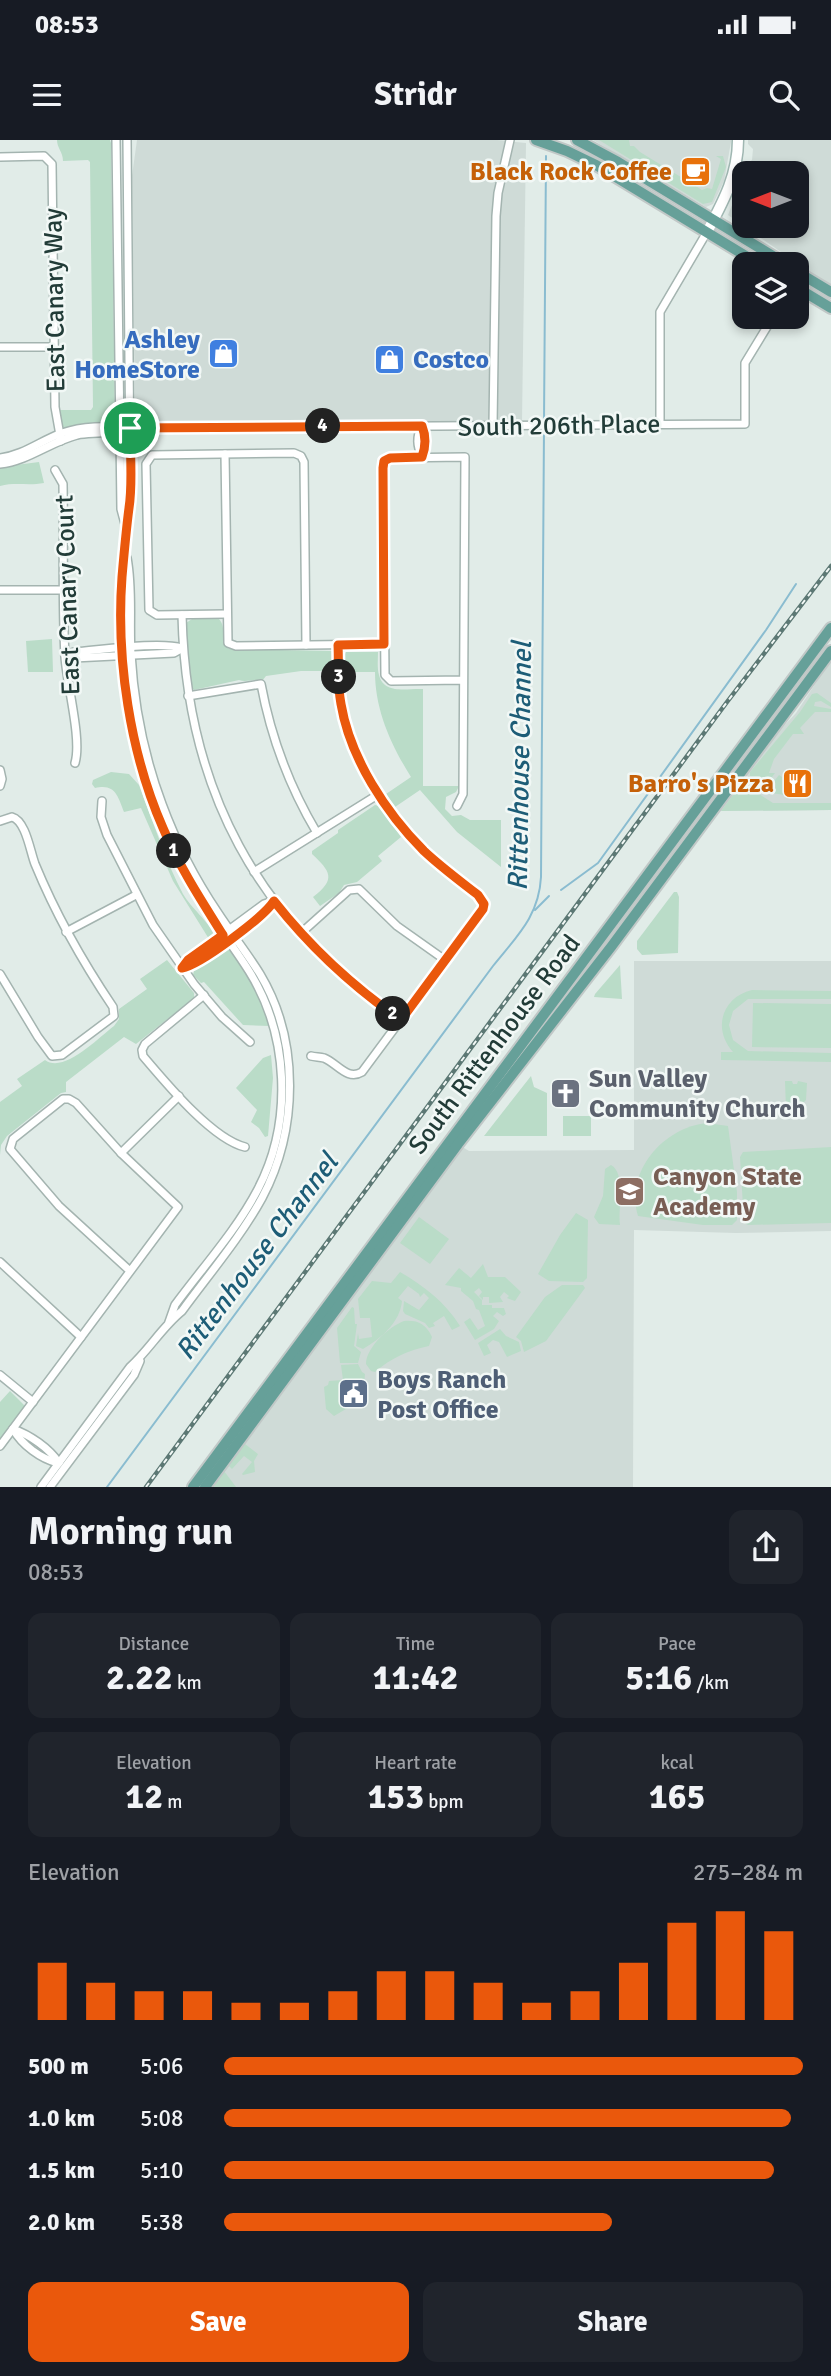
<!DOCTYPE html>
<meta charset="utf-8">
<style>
:root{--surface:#171b24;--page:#20242c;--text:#f1f3f6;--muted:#9ea1a6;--accent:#ea580c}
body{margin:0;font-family:Signika,sans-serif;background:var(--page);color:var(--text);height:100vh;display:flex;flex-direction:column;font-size:26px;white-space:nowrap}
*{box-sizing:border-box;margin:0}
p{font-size:23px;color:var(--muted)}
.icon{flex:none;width:38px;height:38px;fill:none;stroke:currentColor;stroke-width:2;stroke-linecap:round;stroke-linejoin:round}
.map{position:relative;height:1347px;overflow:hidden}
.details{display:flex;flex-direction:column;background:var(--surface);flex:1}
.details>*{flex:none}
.needle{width:46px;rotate:270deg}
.controls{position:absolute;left:732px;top:21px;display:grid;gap:14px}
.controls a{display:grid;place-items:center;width:77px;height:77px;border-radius:14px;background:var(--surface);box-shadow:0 4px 10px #0003;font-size:35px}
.pin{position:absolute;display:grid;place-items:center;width:60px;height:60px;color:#fff;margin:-30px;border:4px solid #fff;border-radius:50%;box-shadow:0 2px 7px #0007}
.km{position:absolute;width:35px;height:35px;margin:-18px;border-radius:50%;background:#222;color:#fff;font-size:19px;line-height:35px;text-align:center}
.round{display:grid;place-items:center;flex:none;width:74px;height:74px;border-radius:14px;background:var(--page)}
.head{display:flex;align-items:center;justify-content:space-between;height:119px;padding:0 28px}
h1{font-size:38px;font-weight:700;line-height:52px}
.figures{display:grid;grid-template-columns:repeat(3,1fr);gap:10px;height:119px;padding:7px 28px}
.figures div{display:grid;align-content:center;border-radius:14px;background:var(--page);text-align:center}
.figures b{font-size:35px;font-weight:700}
.figures small{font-size:19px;font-weight:400}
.figures p{font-size:19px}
.chart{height:196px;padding:14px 28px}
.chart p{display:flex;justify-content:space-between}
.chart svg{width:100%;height:126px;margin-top:7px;stroke:var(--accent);stroke-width:6}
.action{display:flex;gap:14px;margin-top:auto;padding:14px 28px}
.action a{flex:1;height:80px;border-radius:14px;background:var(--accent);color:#fff;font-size:28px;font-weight:700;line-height:80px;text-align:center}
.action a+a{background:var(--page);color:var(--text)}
ul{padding:0 28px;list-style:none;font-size:23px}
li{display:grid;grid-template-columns:112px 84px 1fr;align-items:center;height:52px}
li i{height:18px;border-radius:9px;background:var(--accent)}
.status{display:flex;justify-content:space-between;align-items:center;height:49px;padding:0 35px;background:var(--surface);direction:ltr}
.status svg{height:19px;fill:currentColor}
header{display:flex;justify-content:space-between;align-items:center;height:91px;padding:0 28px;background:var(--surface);font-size:32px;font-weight:700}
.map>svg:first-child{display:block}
.built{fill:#cfdbd7}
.green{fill:#badcc8}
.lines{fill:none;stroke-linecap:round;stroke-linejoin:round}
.stream{stroke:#8abcd0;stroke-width:2}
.street-casing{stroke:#a4b4b0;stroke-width:10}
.secondary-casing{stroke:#a0b7b2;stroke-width:13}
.primary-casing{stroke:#c1c8c7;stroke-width:14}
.street{stroke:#fff;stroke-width:7}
.secondary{stroke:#fff;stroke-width:10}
.primary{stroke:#66a099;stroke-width:10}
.rail-casing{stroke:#5c7874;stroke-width:4.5}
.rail{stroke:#f2f8f6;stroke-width:2;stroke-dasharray:5;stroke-linecap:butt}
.route-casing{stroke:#fff;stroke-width:14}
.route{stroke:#ea580c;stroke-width:9}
.labels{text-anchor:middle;stroke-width:5;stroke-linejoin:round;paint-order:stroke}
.food-label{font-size:26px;font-weight:bold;fill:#c56008;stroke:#f2f8f6;text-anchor:end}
.street-label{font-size:26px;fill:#223c38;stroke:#f2f8f6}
.shop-label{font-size:26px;font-weight:bold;fill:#366cbe;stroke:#f2f8f6;text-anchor:end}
.worship-label{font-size:26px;font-weight:bold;fill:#5b616d;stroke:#f2f8f6;text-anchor:start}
.education-label{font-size:26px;font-weight:bold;fill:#785e54;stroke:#f2f8f6;text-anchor:start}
.service-label{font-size:26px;font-weight:bold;fill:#4e5e75;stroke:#f2f8f6;text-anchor:start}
.water-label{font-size:28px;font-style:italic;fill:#1d5d77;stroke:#f2f8f6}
</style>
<div class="status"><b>08:53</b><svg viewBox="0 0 49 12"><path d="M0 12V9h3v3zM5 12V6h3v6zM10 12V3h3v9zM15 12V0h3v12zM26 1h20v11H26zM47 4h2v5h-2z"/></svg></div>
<header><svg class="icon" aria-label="menu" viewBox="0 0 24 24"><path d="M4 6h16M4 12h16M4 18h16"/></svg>Stridr<svg class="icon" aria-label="search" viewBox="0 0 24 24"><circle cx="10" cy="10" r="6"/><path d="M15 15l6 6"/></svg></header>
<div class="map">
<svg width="831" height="1347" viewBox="0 0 831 1347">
<rect width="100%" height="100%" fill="#e1ece8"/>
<!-- built -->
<g class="built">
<path d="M137,0H497L526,3L522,281L139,284L135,278L132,36Z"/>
<path d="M593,0H731V2L724,41L713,64L706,67Z"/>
<path d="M748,0H831V147L728,75L744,35V86H796V33H744L746,24L752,20L753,9L748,4Z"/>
<path d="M831,520V670L721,671L719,670L777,593L796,573Z"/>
<path d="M634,821H831V1091L736,1093L634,1090L633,1347H211L461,1006L469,1011L634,1010Z"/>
</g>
<!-- green -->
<g class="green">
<path d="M57,0H110L111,3L115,280L60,291L58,270H91L93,267L90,22L88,20L63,21C63,12 57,8 57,0Z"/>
<path d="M599,0H629L630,6H634L640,12L702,50L707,48L712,49L721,19L716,16H723L726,27L712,62L703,64Z"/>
<path d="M39,322L44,343C29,346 15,342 0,346V327Z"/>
<path d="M192,479H219C227,488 220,500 229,509L332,511L335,515L334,531H301L266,536L262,541C253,538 247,543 239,540L194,550L190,546L186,483Z"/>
<path d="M52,499L53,532H28L26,501Z"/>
<path d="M346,512H378C378,519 377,528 379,535C384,555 407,548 423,549V646H459L456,652L446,657L445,669L452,676L461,675L470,680H501V727L457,692L420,650L395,667L386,654L411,637C391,605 375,570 375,532H345L344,516Z"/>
<path d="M817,553L831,563V567L821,561L815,562L814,566L831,569V572H815L800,588L804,594H793L774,619L769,633H775L772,637L775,640L779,635L782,637V653L792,654V656L771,653L750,638V632L800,572L812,554Z"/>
<path d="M111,632L129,634L139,645C153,681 165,720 183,754C191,768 209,782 213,793L209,799L173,741L141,668L124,672C118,656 115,643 95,648L92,644L93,640Z"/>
<path d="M745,645L773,663H831V670L721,671L739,647Z"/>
<path d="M375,665L379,666L401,697L378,716L382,721L357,742L344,745L339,753L320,766L313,757C337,739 330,731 312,714V711L338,693V690Z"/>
<path d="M674,752H677L679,757L678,813L642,815L637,809V801Z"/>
<path d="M222,808C243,809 264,868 270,886L243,885L204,842L201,843L193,835L195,827Z"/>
<path d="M167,820L194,853V858L136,904L124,897L66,942V952L61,953L7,996L1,1005L0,1015V962L22,946L17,939L45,920C64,934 98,898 114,886L119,879V869L147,849L140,839Z"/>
<path d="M620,825L622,859L594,857L595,854Z"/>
<path d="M752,850L831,851V859H748L733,871L729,885L733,900L748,911L831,913V922L721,920V912H733C712,889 722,857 752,850Z"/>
<path d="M753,863L831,864V908L752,907Z"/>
<path d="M271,915L273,938L268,996L265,997L259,988L251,982L257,970L236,948L263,918Z"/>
<path d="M531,936L534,947L547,953V996H484Z"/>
<path d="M785,941H792L793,944H797L798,941L807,943L806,960L803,963H798L794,970L786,969Z"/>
<rect x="563" y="976" width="28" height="20"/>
<path d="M707,983L728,986L737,1052V1080L732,1085H703L638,1076C624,1032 664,987 707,983Z"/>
<path d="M831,1007V1083L748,1085L744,1083L740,1017L743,1012Z"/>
<path d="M611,1025C626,1033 618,1068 620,1085L599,1084L594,1077L603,1056L605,1029Z"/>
<path d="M576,1073L588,1080L587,1138L583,1142L549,1141L538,1134L560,1095Z"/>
<path d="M419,1077L449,1099L430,1124L400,1103Z"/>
<path d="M483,1124L488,1137H505L521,1152L515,1161L507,1158L509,1156L504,1152L500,1157L503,1162L489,1163V1157H483V1160L479,1156L482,1152L479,1148L474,1152L482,1160V1165H492V1168H504L506,1174L503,1176L497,1172L493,1176L499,1181L494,1189L475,1200L464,1182L470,1178L478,1190L485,1186L479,1170L476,1169L473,1161L461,1151V1148L445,1145L459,1128L471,1138Z"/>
<path d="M400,1132C424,1146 445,1162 460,1186L452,1190L444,1176L433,1183L435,1186L429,1188L425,1183L405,1174L403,1171L404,1161L419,1170L429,1158L424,1153L420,1157L419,1154L408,1146L398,1158L402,1161C400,1183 380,1199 363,1209L356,1206L358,1193L359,1199L372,1197L370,1178H360L358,1159L372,1141L391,1143Z"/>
<path d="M562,1145H583L585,1148L546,1201L524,1212L521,1201L516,1197L545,1157Z"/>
<path d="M352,1167L354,1168L355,1184H357L354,1206L361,1212L358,1223H340L337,1188Z"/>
<path d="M404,1181C418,1180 426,1184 432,1197L429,1206C409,1210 391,1218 375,1232L371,1231L366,1224C366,1208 388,1187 404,1181Z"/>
<path d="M500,1189L506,1196L519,1202L521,1211L507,1217L499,1202L493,1200L487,1205L491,1213L484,1216L478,1203Z"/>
<path d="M358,1224L362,1232L365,1234L363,1259L334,1276L326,1269L324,1247L328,1245L329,1241L343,1240L341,1225Z"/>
<path d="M10,1251L25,1266L0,1301V1262Z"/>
<path d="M245,1304L258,1314L254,1321L255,1332L243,1335L242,1334L252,1322L244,1316L232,1329L229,1326L224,1331L236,1347H214C220,1333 234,1317 245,1304Z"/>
</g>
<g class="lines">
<!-- stream -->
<g class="stream">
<path d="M544,281L546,16"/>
<path d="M561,750L598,723L766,490L796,444"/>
<path d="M535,770L549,756"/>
<path d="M107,1347L493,826C517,796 539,776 541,737L544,287"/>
</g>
<defs>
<g id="street">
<path d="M116,0L121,369L125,384"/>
<path d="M127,0L130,327C130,364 124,400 122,437C118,507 127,580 148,646C159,683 175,720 195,752C212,779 232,804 249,831C289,895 293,982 258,1049C236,1091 203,1127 175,1165L169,1182"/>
<path d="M0,17L44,16L52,24L55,267L61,301"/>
<path d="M0,207H54"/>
<path d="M660,283V172L707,92"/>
<path d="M422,286C416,297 417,306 422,317"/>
<path d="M422,286C426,297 426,306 422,317"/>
<path d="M493,286L496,76L498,53L510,0"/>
<path d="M225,314L228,503L236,506L384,504"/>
<path d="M0,318C24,315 40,301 62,293C88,284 112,287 138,288L745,284V223L773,177"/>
<path d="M0,324C28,321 50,302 77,295C91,292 107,295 120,288"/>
<path d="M55,330L63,344C64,402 62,460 65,517C67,546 82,599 75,623"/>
<path d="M0,450H64"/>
<path d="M226,474L157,475L149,470L146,324L152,315L294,313L301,316L304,322L306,505"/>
<path d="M182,475C186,649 257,781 401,880"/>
<path d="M65,515L74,518L174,513L183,508"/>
<path d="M66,515L74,512C101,510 160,501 182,508"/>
<path d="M188,556L261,544C271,598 289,646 317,693"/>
<path d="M0,630L2,639L0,646"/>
<path d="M102,661L101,677L107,695L153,785L194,844L222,877L250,902"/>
<path d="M457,666L463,654L465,317L390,318L384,321L383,328L385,535L391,541L463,540"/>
<path d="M0,681L12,677C26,681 30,711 35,724C56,775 82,821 113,867L114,876L62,915L52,916L38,897L0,834"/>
<path d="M254,732L379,654"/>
<path d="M66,792L136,755"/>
<path d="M300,794L349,750L359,749L397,786L445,820"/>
<path d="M182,828C200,825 264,778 273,761"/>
<path d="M182,828L188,820L264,764L273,761"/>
<path d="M204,855L145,904L142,910L143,916C166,943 212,999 245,1007"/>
<path d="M311,916C315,917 320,917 324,918C337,923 347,941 362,932L483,769L484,764L478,756C460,741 441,727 424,711C386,673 350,618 341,564C338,544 339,524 338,505"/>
<path d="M121,1013L179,956"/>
<path d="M0,1122L81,1197"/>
<path d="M0,1235L33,1262"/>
<path d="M13,1289C30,1295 49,1308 59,1323"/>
<path d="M13,1289C22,1305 41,1319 58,1323"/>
<path d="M0,1306L178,1067L121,1013L76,963L69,959H63L13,999L10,1009L59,1066L130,1131"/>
<path d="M41,1347L130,1227C149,1210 162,1187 182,1171C209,1134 240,1098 262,1058C298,990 300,901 260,834C247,813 231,793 218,773C195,739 176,702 162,664C144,616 134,565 131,514C129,482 133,450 127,418"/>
<path d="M50,1347L134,1235L140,1221"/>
</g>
<path id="secondary" d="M707,92C723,62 738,35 738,0"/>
<g id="primary">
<path d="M536,0L567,11L596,25L759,124"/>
<path d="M577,0L618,22L786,124"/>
<path d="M796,131L831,152"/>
<path d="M796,147L831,168"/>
<path d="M193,1347L831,488"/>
<path d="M205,1347L458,1004L611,807L831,511"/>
</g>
</defs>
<!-- street casing -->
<use href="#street" class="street-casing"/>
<!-- secondary casing -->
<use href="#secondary" class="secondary-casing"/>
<!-- primary casing -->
<use href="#primary" class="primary-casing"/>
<!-- street -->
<use href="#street" class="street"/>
<!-- secondary -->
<use href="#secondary" class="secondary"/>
<!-- primary -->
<use href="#primary" class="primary"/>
<defs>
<path id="rail" d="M146,1347L727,562L831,426"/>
</defs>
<!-- rail casing -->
<use href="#rail" class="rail-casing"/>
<!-- rail -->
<use href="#rail" class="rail"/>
</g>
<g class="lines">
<defs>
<path id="route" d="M422,286C426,296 426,306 422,317L390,318L384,321L383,328L384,504L338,505C339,524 337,544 341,564C350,618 386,673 424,711C441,727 460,741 478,755L484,764L483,769L401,880C352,846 311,808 274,761C264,777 200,825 182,828L188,820L223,795C201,760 179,726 163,688C130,613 116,519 122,437C124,414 126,391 129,368C133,342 130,314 130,288Z"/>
</defs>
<!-- route casing -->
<use href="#route" class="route-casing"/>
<!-- route -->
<use href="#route" class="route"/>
</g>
<!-- icons -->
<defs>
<symbol id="cafe-square" viewBox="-11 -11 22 22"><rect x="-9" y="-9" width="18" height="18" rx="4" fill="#e8710a" stroke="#f2f8f6"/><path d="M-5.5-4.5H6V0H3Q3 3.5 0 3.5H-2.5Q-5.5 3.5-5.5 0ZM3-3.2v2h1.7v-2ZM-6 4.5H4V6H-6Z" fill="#fff"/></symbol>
<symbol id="shop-square" viewBox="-11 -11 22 22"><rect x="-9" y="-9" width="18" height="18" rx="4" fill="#3f7fe0" stroke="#f2f8f6"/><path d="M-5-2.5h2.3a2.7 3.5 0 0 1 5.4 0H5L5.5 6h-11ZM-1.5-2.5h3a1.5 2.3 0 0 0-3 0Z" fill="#fff"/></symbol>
<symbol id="restaurant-square" viewBox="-11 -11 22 22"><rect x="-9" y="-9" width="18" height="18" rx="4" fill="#e8710a" stroke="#f2f8f6"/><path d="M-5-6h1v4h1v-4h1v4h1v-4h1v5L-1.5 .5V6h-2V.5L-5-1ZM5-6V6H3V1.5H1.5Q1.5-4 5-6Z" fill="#fff"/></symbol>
<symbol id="church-square" viewBox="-11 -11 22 22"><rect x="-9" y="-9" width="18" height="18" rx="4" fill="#6b7280" stroke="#f2f8f6"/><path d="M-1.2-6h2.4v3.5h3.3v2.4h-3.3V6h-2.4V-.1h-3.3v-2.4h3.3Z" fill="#fff"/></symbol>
<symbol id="school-square" viewBox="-11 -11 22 22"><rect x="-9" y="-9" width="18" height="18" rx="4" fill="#8d6e63" stroke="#f2f8f6"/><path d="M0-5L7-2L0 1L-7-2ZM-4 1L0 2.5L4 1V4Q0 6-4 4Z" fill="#fff"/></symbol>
<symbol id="civic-square" viewBox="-11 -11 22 22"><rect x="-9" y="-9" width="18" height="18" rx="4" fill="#5c6f8a" stroke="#f2f8f6"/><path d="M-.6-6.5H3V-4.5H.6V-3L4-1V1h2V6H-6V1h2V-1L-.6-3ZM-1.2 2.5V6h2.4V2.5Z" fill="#fff"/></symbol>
</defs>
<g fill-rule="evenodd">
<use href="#cafe-square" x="678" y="14" width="35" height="35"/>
<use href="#shop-square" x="206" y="196" width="35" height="35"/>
<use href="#shop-square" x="372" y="202" width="35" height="35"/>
<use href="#restaurant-square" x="780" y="626" width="35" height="35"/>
<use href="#church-square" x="548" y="936" width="35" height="35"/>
<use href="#school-square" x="612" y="1034" width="35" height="35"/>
<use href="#civic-square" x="336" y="1236" width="35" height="35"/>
</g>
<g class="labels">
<!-- food labels -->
<g class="food-label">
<text x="672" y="40">Black Rock Coffee</text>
<text x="774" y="652">Barro's Pizza</text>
</g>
<!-- street labels -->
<g class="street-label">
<text transform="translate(54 160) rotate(-91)" y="9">East Canary Way</text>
<text transform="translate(559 285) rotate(-1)" y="9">South 206th Place</text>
<text transform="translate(67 455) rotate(-92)" y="9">East Canary Court</text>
<text transform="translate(494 904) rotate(-53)" y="9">South Rittenhouse Road</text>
</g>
<!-- shop labels -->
<g class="shop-label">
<text x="200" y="208">Ashley<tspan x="200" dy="30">HomeStore</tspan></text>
<text x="413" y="228" text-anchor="start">Costco</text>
</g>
<!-- worship labels -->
<g class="worship-label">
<text x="589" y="947">Sun Valley<tspan x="589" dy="30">Community Church</tspan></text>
</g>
<!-- education labels -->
<g class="education-label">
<text x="653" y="1045">Canyon State<tspan x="653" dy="30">Academy</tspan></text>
</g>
<!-- service labels -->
<g class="service-label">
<text x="377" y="1248">Boys Ranch<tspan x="377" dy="30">Post Office</tspan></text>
</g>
<!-- water labels -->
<g class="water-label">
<text transform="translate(519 626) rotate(-89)" y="10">Rittenhouse Channel</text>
<text transform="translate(256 1116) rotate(-53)" y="10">Rittenhouse Channel</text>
</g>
</g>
</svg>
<div class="controls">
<a><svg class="needle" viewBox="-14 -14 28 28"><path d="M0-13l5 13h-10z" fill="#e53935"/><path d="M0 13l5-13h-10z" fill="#9ea1a6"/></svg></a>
<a><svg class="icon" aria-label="layers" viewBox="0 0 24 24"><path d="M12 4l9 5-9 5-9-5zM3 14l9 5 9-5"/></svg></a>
</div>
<div class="pin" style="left:130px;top:288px;background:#1e9e55"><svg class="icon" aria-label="arrive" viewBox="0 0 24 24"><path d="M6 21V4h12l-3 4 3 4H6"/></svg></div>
<b class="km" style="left:174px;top:711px">1</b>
<b class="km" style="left:393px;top:874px">2</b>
<b class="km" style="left:339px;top:537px">3</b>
<b class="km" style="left:323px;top:286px">4</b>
</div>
<section class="details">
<div class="head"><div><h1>Morning run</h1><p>08:53</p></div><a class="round"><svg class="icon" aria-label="share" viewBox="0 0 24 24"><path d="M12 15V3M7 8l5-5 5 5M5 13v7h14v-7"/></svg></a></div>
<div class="figures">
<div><p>Distance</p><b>2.22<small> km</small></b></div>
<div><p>Time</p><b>11:42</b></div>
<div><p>Pace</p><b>5:16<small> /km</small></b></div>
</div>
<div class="figures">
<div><p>Elevation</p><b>12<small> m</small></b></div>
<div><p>Heart rate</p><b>153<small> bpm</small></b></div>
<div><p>kcal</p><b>165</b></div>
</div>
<div class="chart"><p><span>Elevation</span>275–284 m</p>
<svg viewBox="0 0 160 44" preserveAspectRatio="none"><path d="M5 44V24M15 44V31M25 44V34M35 44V34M45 44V38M55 44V38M65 44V34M75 44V27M85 44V27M95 44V31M105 44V38M115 44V34M125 44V24M135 44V10M145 44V6M155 44V13"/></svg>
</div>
<ul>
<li><b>500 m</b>5:06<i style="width:100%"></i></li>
<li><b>1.0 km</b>5:08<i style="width:98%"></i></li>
<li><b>1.5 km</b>5:10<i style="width:95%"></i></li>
<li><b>2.0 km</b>5:38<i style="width:67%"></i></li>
</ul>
<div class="action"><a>Save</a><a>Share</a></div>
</section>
